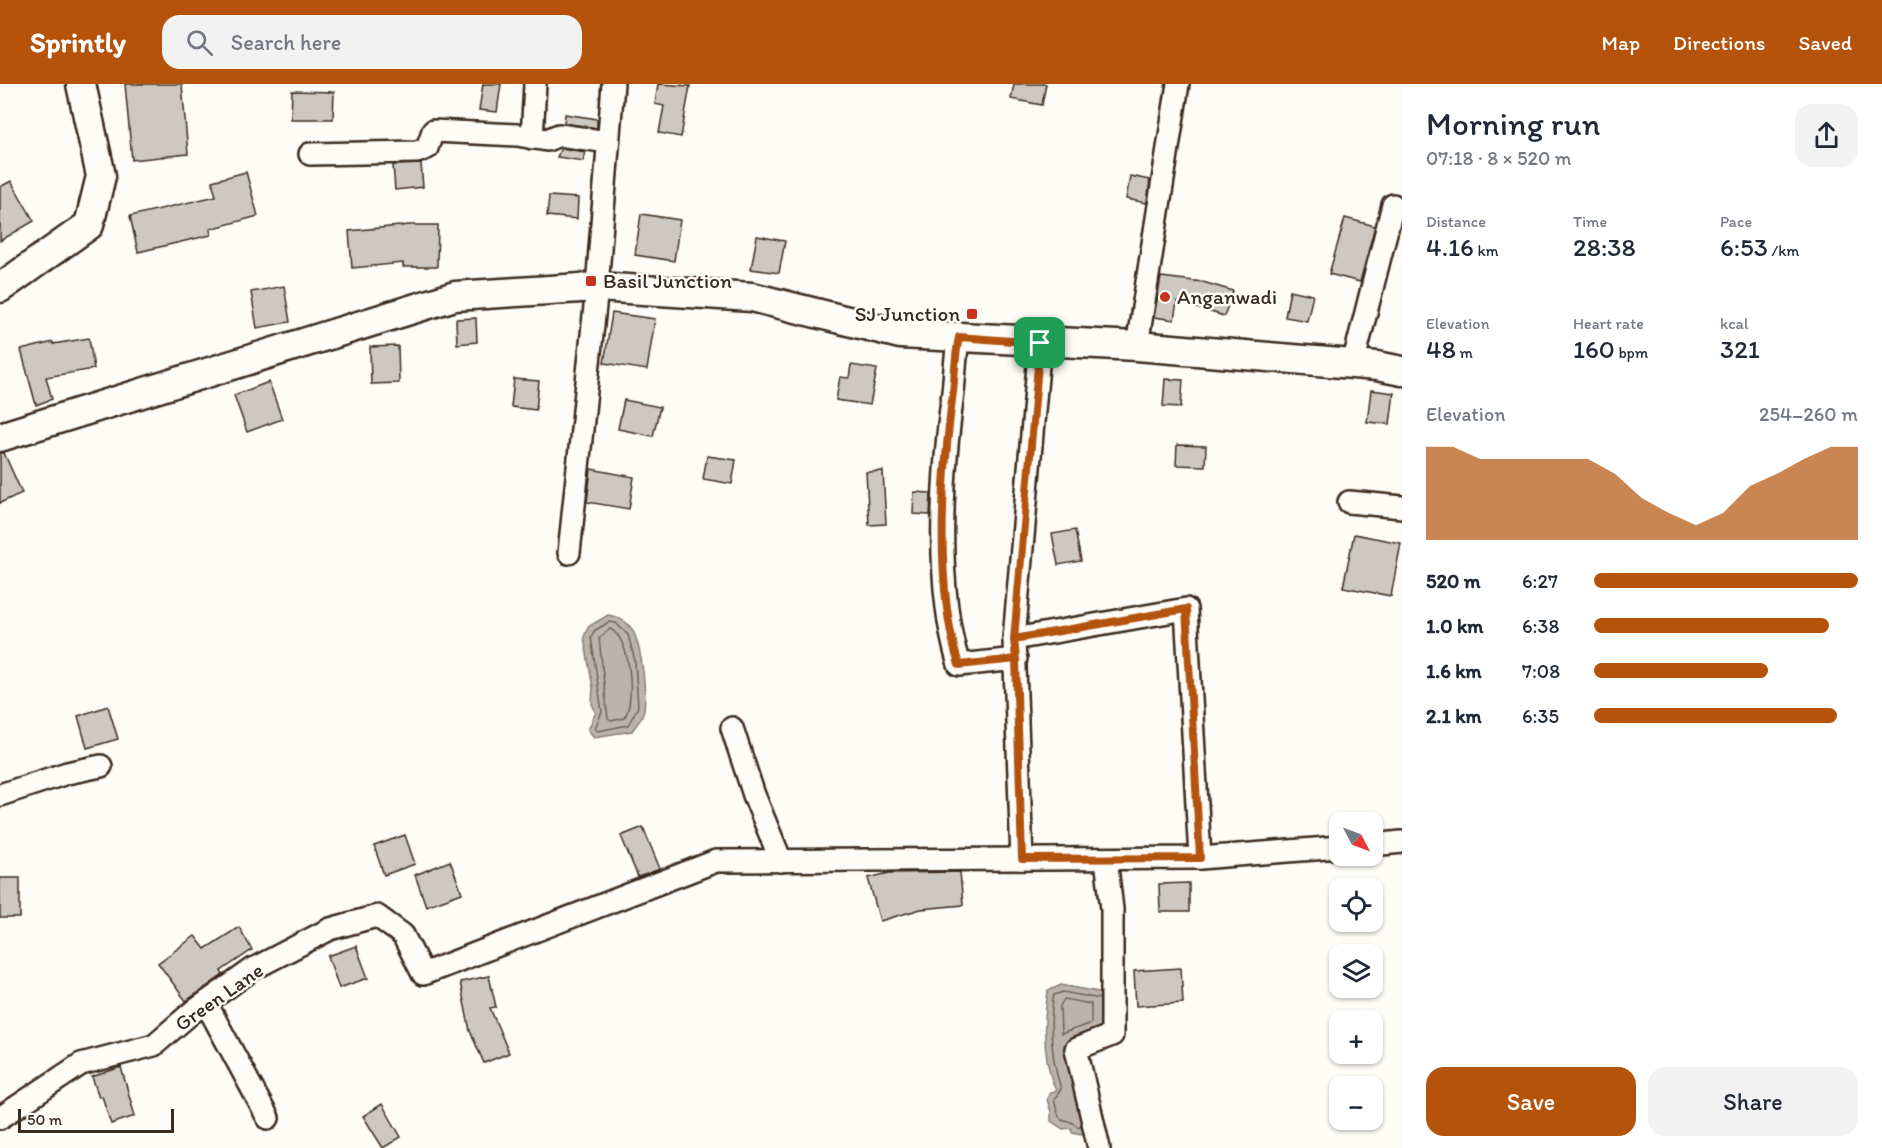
<!DOCTYPE html>
<meta charset="utf-8">
<style>
:root{--surface:#fff;--page:#f2f2f3;--text:#1f2937;--muted:#747a83;--accent:#b45309}
body{margin:0;font-family:Itim,sans-serif;background:var(--page);color:var(--text);height:100vh;display:flex;flex-direction:column;font-size:22px;white-space:nowrap}
*{box-sizing:border-box;margin:0}
p{font-size:20px;color:var(--muted)}
.icon{flex:none;width:33px;height:33px;fill:none;stroke:currentColor;stroke-width:2;stroke-linecap:round;stroke-linejoin:round}
.map{position:relative;flex:1;overflow:hidden}
.side{display:flex;flex-direction:column;background:var(--surface);width:480px}
.side>*{flex:none}
.needle{width:39px;rotate:131deg}
.tools{position:absolute;left:1329px;top:728px;display:grid;gap:12px}
.tools a{display:grid;place-items:center;width:54px;height:54px;border-radius:12px;background:var(--surface);box-shadow:0 2px 4px #0004;font-size:30px}
.scale{position:absolute;left:18px;bottom:15px;width:156px;box-sizing:border-box;padding-left:6px;border:3px solid #3b2a1e;border-top:0;font-size:16px;line-height:21px;white-space:nowrap;color:#3b2a1e;-webkit-text-stroke:4px #fdfcf7;paint-order:stroke}
.pin{position:absolute;display:grid;place-items:center;width:51px;height:51px;color:#fff;margin:-26px;border-radius:12px;box-shadow:0 3px 9px #0006}
.round{display:grid;place-items:center;flex:none;width:63px;height:63px;border-radius:18px;background:var(--page)}
.head{display:flex;align-items:center;justify-content:space-between;height:102px;padding:0 24px}
h1{font-size:33px;font-weight:600;line-height:45px}
.stats{display:grid;grid-template-columns:repeat(3,1fr);gap:9px;height:102px;padding:6px 24px}
.stats div{display:grid;align-content:center}
.stats b{font-size:26px;font-weight:600}
.stats small{font-size:16px;font-weight:400}
.stats p{font-size:16px}
.chart{height:168px;padding:12px 24px}
.chart p{display:flex;justify-content:space-between}
.chart svg{width:100%;height:108px;margin-top:6px;fill:var(--accent);opacity:.7}
.button{display:flex;gap:12px;margin-top:auto;padding:12px 24px}
.button a{flex:1;height:69px;border-radius:18px;background:var(--accent);color:#fff;font-size:24px;font-weight:600;line-height:69px;text-align:center}
.button a+a{background:var(--page);color:var(--text)}
ul{padding:0 24px;list-style:none;font-size:20px}
li{display:grid;grid-template-columns:96px 72px 1fr;align-items:center;height:45px}
li i{height:15px;border-radius:8px;background:var(--accent)}
header{display:flex;align-items:center;gap:36px;box-sizing:border-box;height:84px;padding:0 30px;background:var(--accent);color:#fff}
header strong{font-size:28px}
nav{display:flex;gap:33px;margin-inline-start:auto;font-size:21px}
.search{width:420px;height:54px;background:var(--page);display:flex;align-items:center;gap:15px;box-sizing:border-box;padding:0 21px;border-radius:18px;color:var(--muted);font-size:22px}
main{display:flex;flex:1;min-height:0}
.map>svg:first-child{display:block}
.water{fill:#bbb4ad;stroke:#887d74;stroke-width:1.5}
.lines{fill:none;stroke-linecap:round;stroke-linejoin:round}
.shore{stroke:#6e6157;stroke-width:1.5}
.building{fill:#cdc8c2;stroke:#3b2a1e;stroke-width:1.5}
.street-casing{stroke:#3b2a1e;stroke-width:26}
.secondary-casing{stroke:#3b2a1e;stroke-width:33}
.street{stroke:#fdfcf7;stroke-width:21}
.secondary{stroke:#fdfcf7;stroke-width:28}
.route-casing{stroke:#fff;stroke-width:12}
.route{stroke:#b45309;stroke-width:8}
.poi-dot{fill:#c8321e;stroke:#fdfcf7;stroke-width:2}
.labels{text-anchor:middle;stroke-width:5;stroke-linejoin:round;paint-order:stroke}
.poi-label{font-size:21px;fill:#3b2a1e;stroke:#fdfcf7;text-anchor:start}
.street-label{font-size:21px;fill:#3b2a1e;stroke:#fdfcf7}
</style>
<header>
<strong>Sprintly</strong>
<div class="search"><svg class="icon" aria-label="search" viewBox="0 0 24 24"><circle cx="10" cy="10" r="6"/><path d="M15 15l6 6"/></svg>Search here</div>
<nav><a>Map</a><a>Directions</a><a>Saved</a></nav>
</header>
<main>
<div class="map">
<svg width="1402" height="1064" viewBox="0 0 1402 1064">
<rect width="100%" height="100%" fill="#fdfcf7"/>
<filter id="ink" filterUnits="userSpaceOnUse"><feTurbulence type="fractalNoise" baseFrequency=".0167" numOctaves="2"/><feDisplacementMap in="SourceGraphic" scale="12" xChannelSelector="R" yChannelSelector="G"/><feConvolveMatrix kernelMatrix="1 2 1 2 8 2 1 2 1" color-interpolation-filters="sRGB"/></filter>
<g filter="url(#ink)">
<!-- water -->
<g class="water">
<path d="M608,531C619,533 629,538 634,549C641,565 649,616 642,632C640,637 635,642 632,647L594,653L588,646L596,628L592,620L593,604L584,553L588,543Z"/>
<path d="M1061,901L1103,909L1105,942L1084,957L1087,1051L1072,1048L1071,1044L1063,1045L1051,1037V1028L1047,1015L1050,1008L1056,1007C1043,977 1043,939 1048,907Z"/>
</g>
<g class="lines">
<!-- shore -->
<g class="shore">
<path d="M609,538L616,539L628,551L635,577L638,623L628,641L598,647L595,644L602,628L591,553L594,547Z"/>
<path d="M610,545C631,553 636,619 624,634L611,637L608,635L599,554Z"/>
<path d="M1064,915L1091,920V939L1061,950L1060,922Z"/>
<path d="M1081,1041L1078,1043C1061,1028 1062,1047 1054,1016L1061,1005C1052,977 1049,946 1053,915L1054,911L1063,908L1100,915"/>
</g>
</g>
<!-- building -->
<g class="building">
<path d="M125,0H182L188,70L132,76Z"/>
<path d="M483,0H501L497,28L479,26Z"/>
<path d="M658,0L690,2L681,53L659,49L664,22L655,20Z"/>
<path d="M1014,0H1046L1042,21L1011,15Z"/>
<path d="M292,7L334,8L333,35H291Z"/>
<path d="M565,30L597,35V44L564,39Z"/>
<path d="M561,64L585,68L583,77L557,73Z"/>
<path d="M421,80L423,103L395,106L393,81Z"/>
<path d="M246,88L258,132L210,145L211,151L138,168L130,132L216,112L212,97Z"/>
<path d="M1130,92L1150,96L1147,119L1126,115Z"/>
<path d="M11,97L34,137L0,157V103Z"/>
<path d="M549,112L578,114L577,135L547,132Z"/>
<path d="M641,130L680,136L674,177L635,171Z"/>
<path d="M1345,134L1375,142L1360,198L1329,190Z"/>
<path d="M410,141H438L437,183H403V179L352,184L349,147Z"/>
<path d="M757,152L785,157L779,189L751,185Z"/>
<path d="M1161,193L1203,198L1233,207L1224,232L1177,218L1174,236L1154,233Z"/>
<path d="M284,202L290,238L257,244L251,208Z"/>
<path d="M1290,206L1313,211L1307,237L1285,233Z"/>
<path d="M612,229L655,235L647,286L604,279Z"/>
<path d="M476,234L477,258L457,260L456,235Z"/>
<path d="M89,254L94,285L46,293L52,315L36,321L21,266L53,258V260Z"/>
<path d="M398,262L399,299L371,300L370,263Z"/>
<path d="M851,281L877,285L870,321L836,316L840,293L849,294Z"/>
<path d="M514,295L539,297L536,326L511,323Z"/>
<path d="M1165,295L1183,296L1181,323L1163,322Z"/>
<path d="M269,298L282,335L247,348L234,311Z"/>
<path d="M1371,306L1394,309L1390,340L1367,338Z"/>
<path d="M624,316L660,323L653,352L618,345Z"/>
<path d="M1177,361L1206,362L1205,382L1176,381Z"/>
<path d="M0,369H4L22,409L0,419Z"/>
<path d="M707,372L736,376L732,400L703,395Z"/>
<path d="M591,385L634,393L629,425L587,418Z"/>
<path d="M883,387L886,440L869,441L866,388Z"/>
<path d="M914,408L931,409L930,431L913,430Z"/>
<path d="M1075,446L1081,477L1058,481L1052,450Z"/>
<path d="M1354,450L1401,459L1391,512L1343,503Z"/>
<path d="M108,622L118,655L87,664L78,632Z"/>
<path d="M643,743L660,785L638,793L621,752Z"/>
<path d="M405,751L415,780L384,791L374,762Z"/>
<path d="M450,777L462,809L426,822L415,791Z"/>
<path d="M960,788L963,821L921,825L880,837L868,794L889,789Z"/>
<rect x="0" y="794" width="20" height="40"/>
<path d="M1189,799V828H1160L1159,800Z"/>
<path d="M239,843L252,866L221,887L223,891L186,917L158,879L195,852L205,865Z"/>
<path d="M356,862L368,894L339,904L328,872Z"/>
<path d="M1181,884L1183,919L1136,922L1134,887Z"/>
<path d="M489,892L496,923L490,924L509,969L484,979L470,947L460,898Z"/>
<path d="M121,983L135,1032L111,1040L102,1012L99,1013L92,993Z"/>
<path d="M382,1020L401,1053L383,1064L363,1032Z"/>
</g>
<g class="lines">
<defs>
<g id="street">
<path d="M532,54L535,0"/>
<path d="M310,70L417,68L427,64L433,47L517,51L547,56L559,51L608,58"/>
<path d="M959,253C955,271 955,290 953,308C942,392 934,500 959,581L1016,575"/>
<path d="M1137,262L1178,0"/>
<path d="M1353,280L1393,121"/>
<path d="M1349,418L1402,423"/>
<path d="M569,469L597,203L613,0"/>
<path d="M1014,555L1186,525L1200,774"/>
<path d="M732,644L754,711L781,777"/>
<path d="M0,711L67,689L101,682"/>
<path d="M1372,761L1402,758"/>
<path d="M1022,775L1014,555L1040,259"/>
<path d="M206,919L268,1034"/>
<path d="M0,1034L81,980L154,961L190,930L253,885L330,845L377,832L403,851L423,890L716,777L1200,774L1340,763"/>
<path d="M1099,1064L1076,965L1112,951V825L1106,775"/>
</g>
<g id="secondary">
<path d="M0,204L89,141L101,92L81,0"/>
<path d="M0,353L455,212L597,203L752,213L900,250L1137,262L1377,282L1402,287"/>
</g>
</defs>
<!-- street casing -->
<use href="#street" class="street-casing"/>
<!-- secondary casing -->
<use href="#secondary" class="secondary-casing"/>
<!-- street -->
<use href="#street" class="street"/>
<!-- secondary -->
<use href="#secondary" class="secondary"/>
</g>
</g>
<g class="lines" filter="url(#ink)">
<defs>
<path id="route" d="M1040,259L1014,555L1016,575L1022,775L1200,774L1186,525L1014,555L1016,575L959,581C934,501 942,392 953,308C955,290 955,271 959,253L1040,259"/>
</defs>
<!-- route casing -->
<use href="#route" class="route-casing"/>
<!-- route -->
<use href="#route" class="route"/>
</g>
<!-- markers -->
<g class="poi-dot">
<rect x="585" y="191" width="12" height="12" rx="3"/>
<circle cx="1165" cy="213" r="6"/>
<rect x="966" y="224" width="12" height="12" rx="3"/>
</g>
<g class="labels">
<!-- poi labels -->
<g class="poi-label">
<text x="603" y="204">Basil Junction</text>
<text x="1177" y="220">Anganwadi</text>
<text x="960" y="237" text-anchor="end">SJ Junction</text>
</g>
<!-- street labels -->
<g class="street-label">
<text transform="translate(219 913) rotate(-35)" y="7">Green Lane</text>
</g>
</g>
</svg>
<div class="tools">
<a><svg class="needle" viewBox="-14 -14 28 28"><path d="M0-13l5 13h-10z" fill="#e53935"/><path d="M0 13l5-13h-10z" fill="#747a83"/></svg></a>
<a><svg class="icon" aria-label="locate" viewBox="0 0 24 24"><circle cx="12" cy="12" r="6"/><path d="M12 2v4M12 18v4M2 12h4M18 12h4"/></svg></a>
<a><svg class="icon" aria-label="layers" viewBox="0 0 24 24"><path d="M12 4l9 5-9 5-9-5zM3 14l9 5 9-5"/></svg></a>
<a>+</a>
<a>−</a>
</div>
<div class="scale">50 m</div>
<div class="pin" style="left:1040px;top:259px;background:#1e9e55"><svg class="icon" aria-label="arrive" viewBox="0 0 24 24"><path d="M6 21V4h12l-3 4 3 4H6"/></svg></div>
</div>
<section class="side">
<div class="head"><div><h1>Morning run</h1><p>07:18 · 8 × 520 m</p></div><a class="round"><svg class="icon" aria-label="share" viewBox="0 0 24 24"><path d="M12 15V3M7 8l5-5 5 5M5 13v7h14v-7"/></svg></a></div>
<div class="stats">
<div><p>Distance</p><b>4.16<small> km</small></b></div>
<div><p>Time</p><b>28:38</b></div>
<div><p>Pace</p><b>6:53<small> /km</small></b></div>
</div>
<div class="stats">
<div><p>Elevation</p><b>48<small> m</small></b></div>
<div><p>Heart rate</p><b>160<small> bpm</small></b></div>
<div><p>kcal</p><b>321</b></div>
</div>
<div class="chart"><p><span>Elevation</span>254–260 m</p>
<svg viewBox="0 0 160 44" preserveAspectRatio="none"><path d="M0 44V6L10 6L20 11L30 11L40 11L50 11L60 11L70 17L80 27L90 33L100 38L110 33L120 22L130 17L140 11L150 6L160 6V44z"/></svg>
</div>
<ul>
<li><b>520 m</b>6:27<i style="width:100%"></i></li>
<li><b>1.0 km</b>6:38<i style="width:89%"></i></li>
<li><b>1.6 km</b>7:08<i style="width:66%"></i></li>
<li><b>2.1 km</b>6:35<i style="width:92%"></i></li>
</ul>
<div class="button"><a>Save</a><a>Share</a></div>
</section>
</main>
